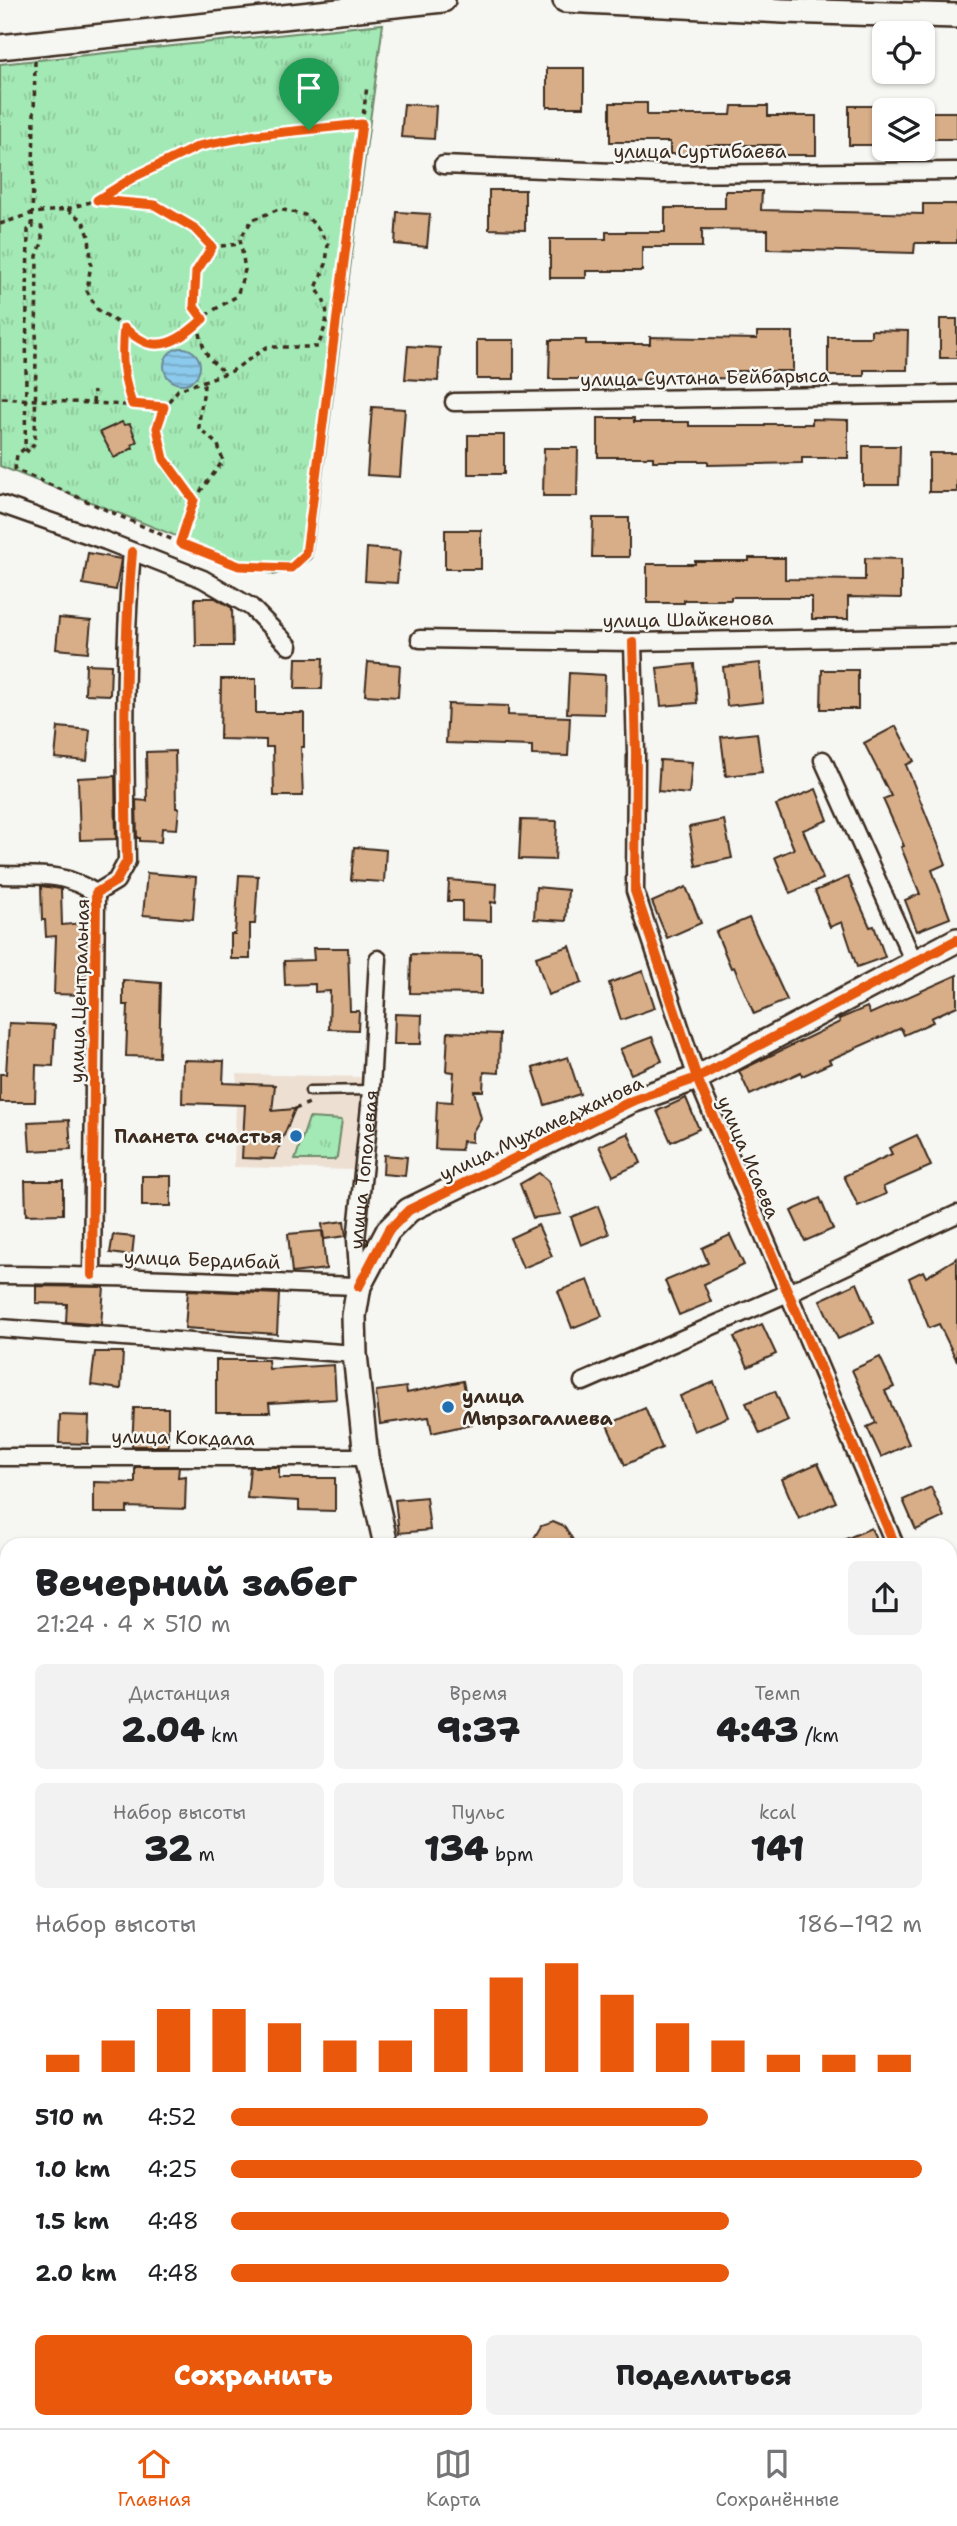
<!DOCTYPE html>
<html lang="ru">
<meta charset="utf-8">
<style>
:root{--surface:#fff;--page:#f2f2f2;--text:#202124;--muted:#757577;--line:#e0e0e0;--accent:#ea580c}
body{margin:0;font-family:"Shantell Sans",sans-serif;background:var(--page);color:var(--text);height:100vh;display:flex;flex-direction:column;font-size:26px;white-space:nowrap}
*{box-sizing:border-box;margin:0}
p{font-size:23px;color:var(--muted)}
.icon{flex:none;width:38px;height:38px;fill:none;stroke:currentColor;stroke-width:2;stroke-linecap:round;stroke-linejoin:round}
.map{position:relative;flex:1;overflow:hidden}
.drawer{position:absolute;left:0px;top:1538px;width:957px;height:891px;display:flex;flex-direction:column;background:var(--surface);border-radius:21px 21px 0 0;box-shadow:0 2px 5px #0004}
.drawer>*{flex:none}
.tools{position:absolute;left:872px;top:21px;display:grid;gap:14px}
.tools a{display:grid;place-items:center;width:63px;height:63px;border-radius:10px;background:var(--surface);box-shadow:0 2px 5px #0004;font-size:35px}
.pin{position:absolute;display:grid;place-items:center;width:60px;height:60px;color:#fff;margin:-72px -30px;border-radius:50% 50% 50% 0;rotate:-45deg;box-shadow:0 0 7px #0007}
.pin .icon{rotate:45deg}
.round{display:grid;place-items:center;flex:none;width:74px;height:74px;border-radius:10px;background:var(--page)}
.head{display:flex;align-items:center;justify-content:space-between;height:119px;padding:0 35px}
h1{font-size:38px;font-weight:800;line-height:52px}
.metrics{display:grid;grid-template-columns:repeat(3,1fr);gap:10px;height:119px;padding:7px 35px}
.metrics div{display:grid;align-content:center;border-radius:10px;background:var(--page);text-align:center}
.metrics b{font-size:35px;font-weight:800}
.metrics small{font-size:19px;font-weight:400}
.metrics p{font-size:19px}
.chart{height:196px;padding:14px 35px}
.chart p{display:flex;justify-content:space-between}
.chart svg{width:100%;height:126px;margin-top:7px;stroke:var(--accent);stroke-width:6}
.button{display:flex;gap:14px;margin-top:auto;padding:14px 35px}
.button a{flex:1;height:80px;border-radius:10px;background:var(--accent);color:#fff;font-size:28px;font-weight:800;line-height:80px;text-align:center}
.button a+a{background:var(--page);color:var(--text)}
ul{padding:0 35px;list-style:none;font-size:23px}
li{display:grid;grid-template-columns:112px 84px 1fr;align-items:center;height:52px}
li i{height:18px;border-radius:9px;background:var(--accent)}
.menu{display:flex;justify-content:space-around;align-items:center;height:98px;border-top:2px solid var(--line);background:var(--surface);font-size:19px;color:var(--muted)}
.menu a{display:grid;justify-items:center;gap:4px}
.menu .current{color:var(--accent)}
.map>svg:first-child{display:block}
.built{fill:#ede0d2}
.green{fill:#a3e9b5;stroke:#6f8a6a;stroke-width:2}
.forest{fill:url(#forest-firs);stroke:#6f8a6a;stroke-width:2}
.park{fill:url(#park-tufts);stroke:#6f8a6a;stroke-width:2}
.water{fill:url(#water-rules);stroke:#6c8a9a;stroke-width:2}
.building{fill:#d8ae89;stroke:#3b2a1e;stroke-width:2}
.lines{fill:none;stroke-linecap:round;stroke-linejoin:round}
.lane-casing{stroke:#3b2a1e;stroke-width:13}
.street-casing{stroke:#3b2a1e;stroke-width:21}
.secondary-casing{stroke:#3b2a1e;stroke-width:28}
.path{stroke:#3b2a1e;stroke-width:3.5;stroke-dasharray:5 5;stroke-linecap:butt}
.lane{stroke:#f6f6f2;stroke-width:8}
.street{stroke:#f6f6f2;stroke-width:16}
.secondary{stroke:#f6f6f2;stroke-width:23}
.cycleway-casing{stroke:#f6f6f2;stroke-width:15}
.cycleway{stroke:#e8590c;stroke-width:10}
.route-casing{stroke:#fff;stroke-width:14}
.route{stroke:#ea580c;stroke-width:9}
.poi-dot{fill:#1f6fb2;stroke:#f6f6f2;stroke-width:2.5}
.labels{text-anchor:middle;stroke-width:5;stroke-linejoin:round;paint-order:stroke}
.street-label{font-size:19px;fill:#3b2a1e;stroke:#f6f6f2}
.poi-label{font-size:19px;font-weight:bold;fill:#3b2a1e;stroke:#f6f6f2;text-anchor:end}
</style>
<div class="map">
<svg width="957" height="2428" viewBox="0 0 957 2428">
<defs>
<pattern id="forest-firs" width="22" height="20" patternUnits="userSpaceOnUse" patternTransform="scale(1.75)"><rect width="22" height="20" fill="#a3e9b5"/><path d="M5 1l3.5 6h-7zM16 11l3.5 6h-7z" fill="#8dc89b"/></pattern>
<pattern id="park-tufts" width="24" height="20" patternUnits="userSpaceOnUse" patternTransform="scale(1.75)"><rect width="24" height="20" fill="#a3e9b5"/><path d="M3 7l-1-3M5 7V3M7 7l1-3M15 17l-1-3M17 17v-4M19 17l1-3" fill="none" stroke="#8dc89b"/></pattern>
<pattern id="water-rules" width="6" height="5" patternUnits="userSpaceOnUse" patternTransform="scale(1.75)"><rect width="6" height="5" fill="#8ccaed"/><path d="M0 2.5h6" fill="none" stroke="#74a4bf"/></pattern>
</defs>
<rect width="100%" height="100%" fill="#f6f6f2"/>
<filter id="ink" filterUnits="userSpaceOnUse"><feTurbulence type="fractalNoise" baseFrequency=".0143" numOctaves="2"/><feDisplacementMap in="SourceGraphic" scale="14" xChannelSelector="R" yChannelSelector="G"/><feConvolveMatrix kernelMatrix="1 2 1 2 8 2 1 2 1" color-interpolation-filters="sRGB"/></filter>
<g filter="url(#ink)">
<!-- built -->
<path class="built" d="M237,1074L362,1077L353,1170L234,1167Z"/>
<!-- green -->
<g class="green">
<path d="M7,2282V2422H34L35,2428H0V2284Z"/>
<path d="M248,2422H348L313,2428H249Z"/>
</g>
<!-- forest -->
<path class="forest" d="M950,1799H957V2176L950,2177Z"/>
<!-- park -->
<g class="park">
<path d="M383,24L311,559L274,575L0,466V64Z"/>
<path d="M309,1118L342,1120L337,1157L334,1160H295Z"/>
</g>
<!-- water -->
<circle class="water" cx="182" cy="366" r="18"/>
<!-- building -->
<g class="building">
<rect x="547" y="68" width="37" height="39"/>
<path d="M610,103H647V115H731L732,106H768V116H816V155H780V145H707L706,154H670V142H610Z"/>
<path d="M404,104L436,106L434,139L401,137Z"/>
<rect x="849" y="106" width="35" height="39"/>
<rect x="922" y="112" width="35" height="27"/>
<path d="M489,190H525V230L489,229Z"/>
<path d="M725,191H762L761,210L923,214V204H957V243H915L914,253L768,249V230L702,229V247H642V271H586V278H550V239H606V232H665V208H725Z"/>
<path d="M397,212L430,214L427,247L395,244Z"/>
<rect x="940" y="319" width="17" height="39"/>
<path d="M871,330L908,331L907,370H864V376H828V337H871Z"/>
<path d="M757,332H793V371H735L734,378L624,380V383H587V379H549L550,340H586V344H650V337L757,339Z"/>
<rect x="477" y="340" width="37" height="39"/>
<path d="M408,346L440,348L438,381L405,379Z"/>
<path d="M372,407L405,409L400,477L367,475Z"/>
<path d="M598,418H634V422H689V426H765V424H812V419L848,420V458H802V463L708,465V461H653V457H598Z"/>
<path d="M122,422L124,425L130,424L137,442L132,445L133,448L114,458L100,432Z"/>
<rect x="468" y="435" width="36" height="39"/>
<path d="M863,446H900L899,485H863Z"/>
<path d="M544,448H578L577,496H543Z"/>
<rect x="929" y="453" width="28" height="39"/>
<path d="M593,518H629V557H592Z"/>
<rect x="445" y="530" width="36" height="39"/>
<path d="M367,548L400,551L397,583L365,581Z"/>
<path d="M88,553L121,559L116,590L83,584Z"/>
<path d="M749,558H785V579L865,580V558L901,559V598L848,597V619H812V597H731V600H684V603H647V564H695V561H749Z"/>
<path d="M195,598H215L232,608L233,646H196Z"/>
<path d="M59,618L91,621L88,652L56,649Z"/>
<path d="M296,658H323L322,689H295Z"/>
<path d="M368,662L400,665L398,697L365,695Z"/>
<path d="M760,663L763,702L727,706L723,667Z"/>
<path d="M86,664L111,665L110,695L85,694Z"/>
<path d="M694,664L697,703L661,706L657,668Z"/>
<path d="M822,670H858V709H821Z"/>
<path d="M569,673L605,675L604,714L567,713Z"/>
<path d="M221,679H256V713H304V747H301L303,796H274L273,747H266V740L220,739Z"/>
<path d="M448,704L508,706V715L570,717L568,756L532,755V746L446,743Z"/>
<path d="M896,726L914,761L906,765L946,864L932,870L950,918L917,931L905,900L920,894L901,847L904,846L883,799L891,796L864,743Z"/>
<path d="M58,727L90,730L87,761L55,758Z"/>
<path d="M757,733L762,772L726,776L721,737Z"/>
<path d="M175,751L176,808H179L177,829L162,828L161,842L140,841V838H137L136,800L147,801L146,752Z"/>
<path d="M660,760L692,762L689,794L658,791Z"/>
<path d="M115,776L116,839L80,840L78,778Z"/>
<path d="M816,789L828,820L803,830L823,879L790,893L775,857L794,849L776,805Z"/>
<path d="M521,820L557,821L555,860L519,859Z"/>
<path d="M724,820L732,858L696,866L689,827Z"/>
<path d="M354,847L386,850L384,882L351,880Z"/>
<path d="M147,873L196,877L193,919L143,915Z"/>
<path d="M239,875L258,876L255,924H250V959H231V934H235Z"/>
<path d="M848,877L870,927L874,926L885,957L857,967L842,922L830,927L815,891Z"/>
<path d="M449,880L497,884L496,903L491,902V921L462,920V901H448Z"/>
<path d="M41,886L61,889L62,925L83,923V995L54,994L56,936L46,937L45,920H42Z"/>
<path d="M536,887L568,890L566,921L534,919Z"/>
<path d="M686,887L701,923L667,938L652,902Z"/>
<path d="M749,918L787,1000L754,1014L734,967L731,968L716,932Z"/>
<path d="M570,946L582,983L548,995L536,957Z"/>
<path d="M313,948H348L350,1011H359L358,1030L329,1029L330,991L315,992V984L285,985L284,961L314,960Z"/>
<path d="M411,954L481,955V994L410,993Z"/>
<path d="M643,971L655,1008L621,1020L609,983Z"/>
<path d="M957,975V1006L931,1018L933,1022L904,1035L901,1028L829,1060L831,1063L802,1076L801,1072L750,1095L739,1071L840,1022L839,1019L867,1007L870,1014Z"/>
<path d="M123,980L161,983L159,1057L126,1056L128,1005H123Z"/>
<path d="M395,1014L422,1015L421,1044H394Z"/>
<path d="M9,1023L55,1025L53,1066L36,1065L35,1102H0V1074H6Z"/>
<path d="M448,1032L500,1034L499,1073L484,1072L483,1091H474L481,1118L472,1133V1142L462,1141L461,1150L435,1149L437,1101L452,1102L454,1072L446,1071Z"/>
<path d="M652,1037L662,1061L631,1074L620,1049Z"/>
<path d="M568,1057L580,1094L545,1105L533,1068Z"/>
<path d="M183,1060L224,1061L223,1083L275,1085L272,1111L295,1109L274,1159L242,1158L245,1105L182,1103Z"/>
<path d="M686,1098L699,1129L671,1142L657,1111Z"/>
<path d="M69,1120L71,1149L30,1151L28,1122Z"/>
<path d="M628,1133L641,1163L613,1176L599,1146Z"/>
<path d="M917,1135L931,1166L883,1187L886,1194L858,1206L844,1176L892,1154L889,1148Z"/>
<path d="M384,1155L407,1157L405,1176L383,1174Z"/>
<path d="M539,1173L548,1181L561,1214L533,1218L520,1184Z"/>
<rect x="142" y="1176" width="29" height="30"/>
<path d="M25,1181H63V1214L26,1215Z"/>
<path d="M820,1198L833,1229L805,1241L791,1211Z"/>
<path d="M598,1206L609,1234L581,1245L571,1217Z"/>
<path d="M344,1221L346,1236L324,1239L322,1224Z"/>
<path d="M538,1225L552,1256L523,1268L510,1238Z"/>
<path d="M322,1231L326,1269L292,1273L288,1234Z"/>
<path d="M113,1235L134,1237L132,1256L110,1253Z"/>
<path d="M730,1235L744,1265L704,1284L711,1302L679,1315L665,1281L708,1263L702,1248Z"/>
<path d="M957,1258V1361L939,1324L929,1328L909,1278L923,1271L926,1277Z"/>
<path d="M588,1280L602,1316L572,1328L558,1291Z"/>
<path d="M857,1283L874,1323L838,1339L820,1300Z"/>
<path d="M36,1286L104,1287L101,1325L66,1322L67,1304L36,1303Z"/>
<path d="M188,1290L279,1294L277,1334L185,1328Z"/>
<path d="M762,1324L776,1354L748,1367L734,1337Z"/>
<path d="M95,1352H123L121,1389L91,1385Z"/>
<path d="M880,1357L894,1387L885,1391L909,1444L881,1457L867,1427L876,1423L852,1370Z"/>
<path d="M216,1360H268L269,1369L334,1365L336,1399L269,1403L270,1412H216Z"/>
<path d="M463,1381L472,1424L432,1433L429,1417L380,1424L376,1391L406,1387L407,1393Z"/>
<path d="M714,1382L728,1417L694,1431L680,1396Z"/>
<path d="M775,1391L788,1421L760,1434L746,1403Z"/>
<path d="M134,1408H168V1446H132Z"/>
<path d="M645,1408L662,1448L625,1465L607,1425Z"/>
<path d="M60,1415L89,1416L88,1444L59,1443Z"/>
<path d="M818,1463L836,1502L799,1519L782,1479Z"/>
<path d="M135,1467H179L178,1477L186,1476L185,1509L127,1507V1513H94V1482L135,1483Z"/>
<path d="M250,1467H279V1478H335V1511L299,1510V1501L247,1498Z"/>
<path d="M931,1487L944,1517L916,1530L903,1500Z"/>
<path d="M426,1497L430,1530L399,1533L395,1500Z"/>
<path d="M553,1522L565,1527L576,1545H530L541,1526Z"/>
<path d="M871,1528L879,1545H832Z"/>
</g>
<g class="lines">
<defs>
<g id="lane">
<path d="M310,1091L371,1090"/>
<path d="M0,2071L7,2070"/>
<path d="M950,2187L957,2186"/>
<path d="M382,2422L383,2428"/>
</g>
<g id="street">
<path d="M443,165L662,174L957,171"/>
<path d="M454,402L957,394"/>
<path d="M0,504L106,541L203,579L251,607L289,646"/>
<path d="M420,639L633,642L957,636"/>
<path d="M633,642L636,753L635,891L697,1078L895,1545"/>
<path d="M823,760L914,962"/>
<path d="M0,875C40,876 60,871 96,893"/>
<path id="s1" d="M0,1275C120,1275 239,1283 359,1286L356,1240L370,1106L378,959"/>
<path d="M92,1275L96,893L116,881L127,861C125,758 123,655 132,552"/>
<path d="M0,1328L355,1354"/>
<path d="M583,1382L788,1293L957,1214"/>
<path d="M0,1457H366"/>
<path d="M950,1679H957"/>
<path d="M0,1709L7,1711"/>
<path d="M0,1886L7,1884"/>
<path d="M0,2259L1,2262L7,2261"/>
<path d="M950,2407L957,2406"/>
<path d="M237,2422L238,2428"/>
<path d="M431,2428L463,2422"/>
<path d="M710,2428L773,2422"/>
</g>
<g id="secondary">
<path d="M565,0L783,11L957,16"/>
<path d="M0,47L443,0"/>
<path d="M386,1545L366,1457L355,1354L354,1316L359,1286L388,1231L409,1210L632,1101L697,1078L957,940"/>
<path d="M0,1584H7"/>
<path d="M560,2422L561,2428"/>
</g>
</defs>
<!-- lane casing -->
<use href="#lane" class="lane-casing"/>
<!-- street casing -->
<use href="#street" class="street-casing"/>
<!-- secondary casing -->
<use href="#secondary" class="secondary-casing"/>
<!-- path -->
<g class="path">
<path d="M35,61L32,227L28,230L25,448L17,455L15,469L180,543L239,566L291,568L306,554L362,124"/>
<path d="M97,200L134,177L199,146L256,135L362,124L367,86"/>
<path d="M67,209L97,200L155,205L194,228L212,247L240,244"/>
<path d="M0,224L33,213L67,209L83,221L89,236L91,263L87,291L97,309L148,343L165,344L188,333L209,313L237,296L245,270L240,239L252,220L279,209L305,215L317,227L328,244L326,264L316,288C333,312 327,321 318,347H267L232,371L178,390L164,407L0,398"/>
<path d="M203,319L194,307L196,272L212,247"/>
<path d="M198,323C203,348 204,358 226,373"/>
<path d="M124,328C121,356 123,378 132,404"/>
<path d="M93,403L94,391"/>
<path d="M164,407L157,428L164,459L194,500L180,543"/>
<path d="M25,449L29,452L35,442L37,256L42,243V227H32"/>
<path d="M194,500L223,461L218,445L199,428C199,412 204,398 204,382"/>
<path d="M295,1109L309,1103"/>
<path d="M0,1554H7"/>
<path d="M528,2422L529,2428"/>
</g>
<!-- lane -->
<use href="#lane" class="lane"/>
<!-- street -->
<use href="#street" class="street"/>
<!-- secondary -->
<use href="#secondary" class="secondary"/>
<defs>
<g id="cycleway">
<path d="M633,642L636,753L635,891L697,1078L895,1545"/>
<path d="M92,1275L96,893L116,881L127,861C125,758 123,655 132,552"/>
<path d="M359,1286L388,1231L409,1210L632,1101L697,1078L957,940"/>
</g>
</defs>
<!-- cycleway casing -->
<use href="#cycleway" class="cycleway-casing"/>
<!-- cycleway -->
<use href="#cycleway" class="cycleway"/>
</g>
</g>
<g class="lines" filter="url(#ink)">
<defs>
<path id="route" d="M362,124L306,554L291,568L239,566L180,543L194,500L164,459L157,428L164,407L132,404C123,378 121,356 124,328C131,333 140,341 148,343C169,349 189,332 203,319L194,307L196,272L212,247L194,228L155,205L97,200L134,177L199,146L256,135Z"/>
</defs>
<!-- route casing -->
<use href="#route" class="route-casing"/>
<!-- route -->
<use href="#route" class="route"/>
</g>
<!-- markers -->
<g class="poi-dot">
<circle cx="296" cy="1136" r="7"/>
<circle cx="448" cy="1407" r="7"/>
</g>
<g class="labels">
<!-- street labels -->
<g class="street-label">
<text x="700" y="158">улица Суртибаева</text>
<text transform="translate(705 377) rotate(-1)" y="7">улица Султана Бейбарыса</text>
<text transform="translate(688 619) rotate(-1)" y="7">улица Шайкенова</text>
<text transform="translate(79 991) rotate(-88)" y="7">улица Центральная</text>
<text transform="translate(541 1128) rotate(-25)" y="7">улица Мухамеджанова</text>
<text transform="translate(749 1157) rotate(67)" y="7">улица Исаева</text>
<text dy="7" stroke="none"><textPath href="#s1" startOffset="476">улица Тополевая</textPath></text>
<text transform="translate(202 1259) rotate(2)" y="7">улица Бердибай</text>
<text transform="translate(183 1437) rotate(1)" y="7">улица Кокдала</text>
</g>
<!-- poi labels -->
<g class="poi-label">
<text x="282" y="1143">Планета счастья</text>
<text x="462" y="1403" text-anchor="start">улица<tspan x="462" dy="22">Мырзагалиева</tspan></text>
</g>
</g>
</svg>
<div class="tools">
<a><svg class="icon" aria-label="locate" viewBox="0 0 24 24"><circle cx="12" cy="12" r="6"/><path d="M12 2v4M12 18v4M2 12h4M18 12h4"/></svg></a>
<a><svg class="icon" aria-label="layers" viewBox="0 0 24 24"><path d="M12 4l9 5-9 5-9-5zM3 14l9 5 9-5"/></svg></a>
</div>
<div class="pin" style="left:309px;top:130px;background:#1e9e55"><svg class="icon" aria-label="arrive" viewBox="0 0 24 24"><path d="M6 21V4h12l-3 4 3 4H6"/></svg></div>
<section class="drawer">
<div class="head"><div><h1>Вечерний забег</h1><p>21:24 · 4 × 510 m</p></div><a class="round"><svg class="icon" aria-label="share" viewBox="0 0 24 24"><path d="M12 15V3M7 8l5-5 5 5M5 13v7h14v-7"/></svg></a></div>
<div class="metrics">
<div><p>Дистанция</p><b>2.04<small> km</small></b></div>
<div><p>Время</p><b>9:37</b></div>
<div><p>Темп</p><b>4:43<small> /km</small></b></div>
</div>
<div class="metrics">
<div><p>Набор высоты</p><b>32<small> m</small></b></div>
<div><p>Пульс</p><b>134<small> bpm</small></b></div>
<div><p>kcal</p><b>141</b></div>
</div>
<div class="chart"><p><span>Набор высоты</span>186–192 m</p>
<svg viewBox="0 0 160 44" preserveAspectRatio="none"><path d="M5 44V38M15 44V33M25 44V22M35 44V22M45 44V27M55 44V33M65 44V33M75 44V22M85 44V11M95 44V6M105 44V17M115 44V27M125 44V33M135 44V38M145 44V38M155 44V38"/></svg>
</div>
<ul>
<li><b>510 m</b>4:52<i style="width:69%"></i></li>
<li><b>1.0 km</b>4:25<i style="width:100%"></i></li>
<li><b>1.5 km</b>4:48<i style="width:72%"></i></li>
<li><b>2.0 km</b>4:48<i style="width:72%"></i></li>
</ul>
<div class="button"><a>Сохранить</a><a>Поделиться</a></div>
</section>
</div>
<nav class="menu">
<a class="current"><svg class="icon" aria-label="home" viewBox="0 0 24 24"><path d="M3 11l9-7 9 7M6 9v11h12V9"/></svg>Главная</a>
<a><svg class="icon" aria-label="map" viewBox="0 0 24 24"><path d="M3 6l6-2 6 2 6-2v14l-6 2-6-2-6 2zM9 4v14M15 6v14"/></svg>Карта</a>
<a><svg class="icon" aria-label="saved" viewBox="0 0 24 24"><path d="M7 4h10v16l-5-4-5 4z"/></svg>Сохранённые</a>
</nav>
